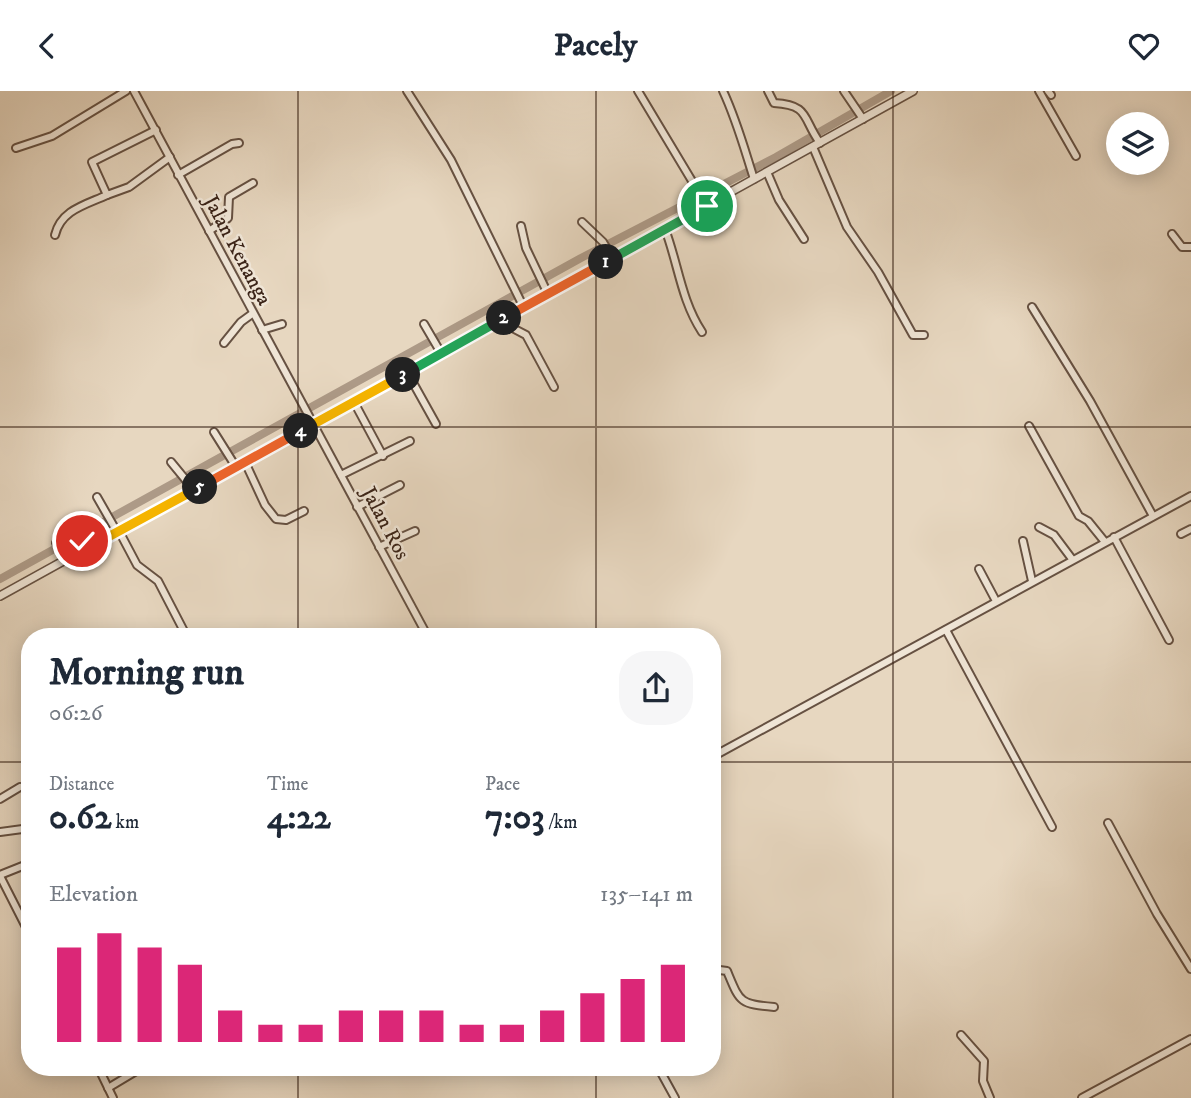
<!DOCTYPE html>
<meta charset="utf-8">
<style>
:root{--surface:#fff;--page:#f6f6f7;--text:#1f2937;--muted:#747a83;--accent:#db2777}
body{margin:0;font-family:"IM FELL DW Pica",serif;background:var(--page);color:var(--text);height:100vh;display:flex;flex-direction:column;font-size:26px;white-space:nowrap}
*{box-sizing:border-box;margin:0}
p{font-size:23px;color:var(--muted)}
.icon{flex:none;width:38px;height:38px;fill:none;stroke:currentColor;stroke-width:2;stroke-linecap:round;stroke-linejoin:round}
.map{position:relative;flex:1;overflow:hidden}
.panel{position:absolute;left:21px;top:537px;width:700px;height:448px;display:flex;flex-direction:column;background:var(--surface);border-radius:28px;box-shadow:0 4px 18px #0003}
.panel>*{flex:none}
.buttons{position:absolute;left:1106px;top:21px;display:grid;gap:14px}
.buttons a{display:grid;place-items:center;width:63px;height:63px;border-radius:50%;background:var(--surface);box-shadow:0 4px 18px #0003;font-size:35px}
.pin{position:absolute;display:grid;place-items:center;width:60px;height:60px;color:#fff;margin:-30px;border:4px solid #fff;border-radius:50%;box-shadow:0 2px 7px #0007}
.km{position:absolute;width:35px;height:35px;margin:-18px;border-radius:50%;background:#222;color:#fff;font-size:19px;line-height:35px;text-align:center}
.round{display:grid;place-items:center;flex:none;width:74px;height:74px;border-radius:28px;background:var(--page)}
.overview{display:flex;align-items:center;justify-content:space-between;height:119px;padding:0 28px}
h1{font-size:38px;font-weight:700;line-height:52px}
.stats{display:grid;grid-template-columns:repeat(3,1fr);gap:10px;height:119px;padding:7px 28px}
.stats div{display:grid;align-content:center}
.stats b{font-size:35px;font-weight:700}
.stats small{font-size:19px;font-weight:400}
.stats p{font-size:19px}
.chart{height:196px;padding:14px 28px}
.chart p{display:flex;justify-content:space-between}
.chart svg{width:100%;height:126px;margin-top:7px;stroke:var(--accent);stroke-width:6}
header{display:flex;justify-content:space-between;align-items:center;height:91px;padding:0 28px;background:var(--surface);font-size:32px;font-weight:700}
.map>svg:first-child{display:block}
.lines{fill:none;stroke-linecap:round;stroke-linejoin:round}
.canal{stroke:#ad9a87;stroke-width:8}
.minor-casing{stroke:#665142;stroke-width:10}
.tertiary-casing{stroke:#665142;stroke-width:10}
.minor{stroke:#efe5d6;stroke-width:6}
.tertiary{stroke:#efe5d6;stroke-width:7}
.split-1-casing{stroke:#fff;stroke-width:14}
.split-2-casing{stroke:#fff;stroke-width:14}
.split-3-casing{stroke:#fff;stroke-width:14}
.split-4-casing{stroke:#fff;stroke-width:14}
.split-5-casing{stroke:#fff;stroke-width:14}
.split-6-casing{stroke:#fff;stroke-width:14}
.split-1{stroke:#22a559;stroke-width:9}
.split-2{stroke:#f0652b;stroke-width:9}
.split-3{stroke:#22a559;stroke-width:9}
.split-4{stroke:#f5b400;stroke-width:9}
.split-5{stroke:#f0652b;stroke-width:9}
.split-6{stroke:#f5b400;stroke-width:9}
.grid{fill:none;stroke:#3b2418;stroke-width:2;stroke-opacity:0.55}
.labels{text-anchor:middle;stroke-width:5;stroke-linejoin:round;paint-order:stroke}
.street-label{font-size:21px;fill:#3b2418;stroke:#efe5d6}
</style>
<header><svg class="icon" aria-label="back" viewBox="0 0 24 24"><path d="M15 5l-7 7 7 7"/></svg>Pacely<svg class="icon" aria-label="heart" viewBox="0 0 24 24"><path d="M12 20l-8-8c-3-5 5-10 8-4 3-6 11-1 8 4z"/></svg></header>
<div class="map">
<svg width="1191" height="1007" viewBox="0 0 1191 1007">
<rect width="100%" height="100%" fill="#e7d7c0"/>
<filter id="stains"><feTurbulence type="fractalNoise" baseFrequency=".00286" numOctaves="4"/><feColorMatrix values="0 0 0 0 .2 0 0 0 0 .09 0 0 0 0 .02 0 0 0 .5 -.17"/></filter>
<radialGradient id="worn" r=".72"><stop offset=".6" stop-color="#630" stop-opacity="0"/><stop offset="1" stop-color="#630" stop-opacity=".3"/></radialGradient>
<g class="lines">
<!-- canal -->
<path class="canal" d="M0,488L581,167L776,66L891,0"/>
<defs>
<g id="minor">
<path d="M134,0L428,546"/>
<path d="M407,0L451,69L524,217"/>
<path d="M638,0L707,115"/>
<path d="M723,0C737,30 744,57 754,88"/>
<path d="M768,0L774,12C810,14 802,27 820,52"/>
<path d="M844,0L863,28"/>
<path d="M1039,0L1076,65"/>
<path d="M1048,0L1051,4"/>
<path d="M156,39L92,71L107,104L129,96L170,66"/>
<path d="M813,56L847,136L878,181L913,244H924"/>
<path d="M16,57L52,45L126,0"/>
<path d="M767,81L779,109L804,148"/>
<path d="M178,84L232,53L239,52"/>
<path d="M582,131L603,151L613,168"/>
<path d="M521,135L526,157L548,203"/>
<path d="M665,138C678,172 681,209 702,241"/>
<path d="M209,140L228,127L229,106L253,92"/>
<path d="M1172,143L1182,156H1191"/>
<path d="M55,144C61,119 85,114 107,104"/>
<path d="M1032,216L1090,310L1153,425"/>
<path d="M499,230L526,244L554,296"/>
<path d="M424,233L441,262"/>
<path d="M262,239L282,233"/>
<path d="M224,252L241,231L252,223"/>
<path d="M407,281L436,333"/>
<path d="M354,311L383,365"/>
<path d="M1029,335L1079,425L1088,430L1105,451"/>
<path d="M214,341L236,376"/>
<path d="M171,371L194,399"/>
<path d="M245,371L265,414L276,428L286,429L304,420"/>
<path d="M341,384L410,350"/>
<path d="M97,406L117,441"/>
<path d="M357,416L400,394"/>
<path d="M73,433L86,458"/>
<path d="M1039,436L1054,444L1072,468"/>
<path d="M119,440L137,474L158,490L187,546"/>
<path d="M1181,443L1191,438"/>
<path d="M1114,446L1169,549"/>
<path d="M1023,450L1032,490"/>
<path d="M56,452L65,469"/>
<path d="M379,456L415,440"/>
<path d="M979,478L996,510"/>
<path d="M946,539L1052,736"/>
<path d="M712,666L1191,405"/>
<path d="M0,708L20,696"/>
<path d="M1108,732L1157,823L1191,878"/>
<path d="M0,741L30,737"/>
<path d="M0,784L30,772"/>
<path d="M0,785L30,844"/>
<path d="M712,878L727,880C740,911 739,913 774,916"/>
<path d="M961,944L984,970L983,990L990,1007"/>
<path d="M98,976L113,1007"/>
<path d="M281,976L283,980"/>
<path d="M658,976L675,1007"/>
<path d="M108,997L143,976"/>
<path d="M1082,1007L1191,948"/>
</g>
<path id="tertiary" d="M0,505L913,0"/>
</defs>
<!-- minor casing -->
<use href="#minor" class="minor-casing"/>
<!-- tertiary casing -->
<use href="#tertiary" class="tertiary-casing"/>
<!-- minor -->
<use href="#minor" class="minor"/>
<!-- tertiary -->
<use href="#tertiary" class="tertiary"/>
</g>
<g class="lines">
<defs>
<path id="split-1" d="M606,171L707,115"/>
<path id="split-2" d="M504,227L606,171"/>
<path id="split-3" d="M403,284L504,227"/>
<path id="split-4" d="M301,340L403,284"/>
<path id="split-5" d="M200,396L301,340"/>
<path id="split-6" d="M82,450L86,458L200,396"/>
</defs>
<!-- split-1 casing -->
<use href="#split-1" class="split-1-casing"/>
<!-- split-2 casing -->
<use href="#split-2" class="split-2-casing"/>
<!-- split-3 casing -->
<use href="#split-3" class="split-3-casing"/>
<!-- split-4 casing -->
<use href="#split-4" class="split-4-casing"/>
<!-- split-5 casing -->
<use href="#split-5" class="split-5-casing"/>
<!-- split-6 casing -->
<use href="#split-6" class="split-6-casing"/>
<!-- split-1 -->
<use href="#split-1" class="split-1"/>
<!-- split-2 -->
<use href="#split-2" class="split-2"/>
<!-- split-3 -->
<use href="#split-3" class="split-3"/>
<!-- split-4 -->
<use href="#split-4" class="split-4"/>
<!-- split-5 -->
<use href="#split-5" class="split-5"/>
<!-- split-6 -->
<use href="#split-6" class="split-6"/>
</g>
<!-- grid -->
<path class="grid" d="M298,0V546M596,0V546M893,0V1007M0,336H1191M0,671H30M712,671H1191M298,976V1007M596,976V1007"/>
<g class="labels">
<!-- street labels -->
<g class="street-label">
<text transform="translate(238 159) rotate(62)" y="7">Jalan Kenanga</text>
<text transform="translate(386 432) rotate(62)" y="7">Jalan Ros</text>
</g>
</g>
<rect width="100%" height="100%" filter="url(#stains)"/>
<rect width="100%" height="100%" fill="url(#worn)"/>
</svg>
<div class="buttons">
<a><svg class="icon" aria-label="layers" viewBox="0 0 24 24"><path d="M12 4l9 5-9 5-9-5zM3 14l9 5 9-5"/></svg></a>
</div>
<div class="pin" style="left:707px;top:115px;background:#1e9e55"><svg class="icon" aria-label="arrive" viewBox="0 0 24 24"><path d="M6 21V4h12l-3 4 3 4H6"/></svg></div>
<div class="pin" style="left:82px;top:450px;background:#d93025"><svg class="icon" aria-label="check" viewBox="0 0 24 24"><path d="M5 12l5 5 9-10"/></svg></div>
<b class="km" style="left:606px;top:171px">1</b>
<b class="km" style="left:504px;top:227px">2</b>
<b class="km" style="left:403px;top:284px">3</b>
<b class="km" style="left:301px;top:340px">4</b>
<b class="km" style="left:200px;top:396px">5</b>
<section class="panel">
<div class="overview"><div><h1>Morning run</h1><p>06:26</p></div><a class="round"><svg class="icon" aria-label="share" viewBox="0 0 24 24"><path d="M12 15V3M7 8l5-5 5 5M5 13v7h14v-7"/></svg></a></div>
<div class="stats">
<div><p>Distance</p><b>0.62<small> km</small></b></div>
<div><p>Time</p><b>4:22</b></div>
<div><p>Pace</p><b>7:03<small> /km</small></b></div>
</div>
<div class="chart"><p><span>Elevation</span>135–141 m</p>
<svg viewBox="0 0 160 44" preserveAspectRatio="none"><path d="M5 44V11M15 44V6M25 44V11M35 44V17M45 44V33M55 44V38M65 44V38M75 44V33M85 44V33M95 44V33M105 44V38M115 44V38M125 44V33M135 44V27M145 44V22M155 44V17"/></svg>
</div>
</section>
</div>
